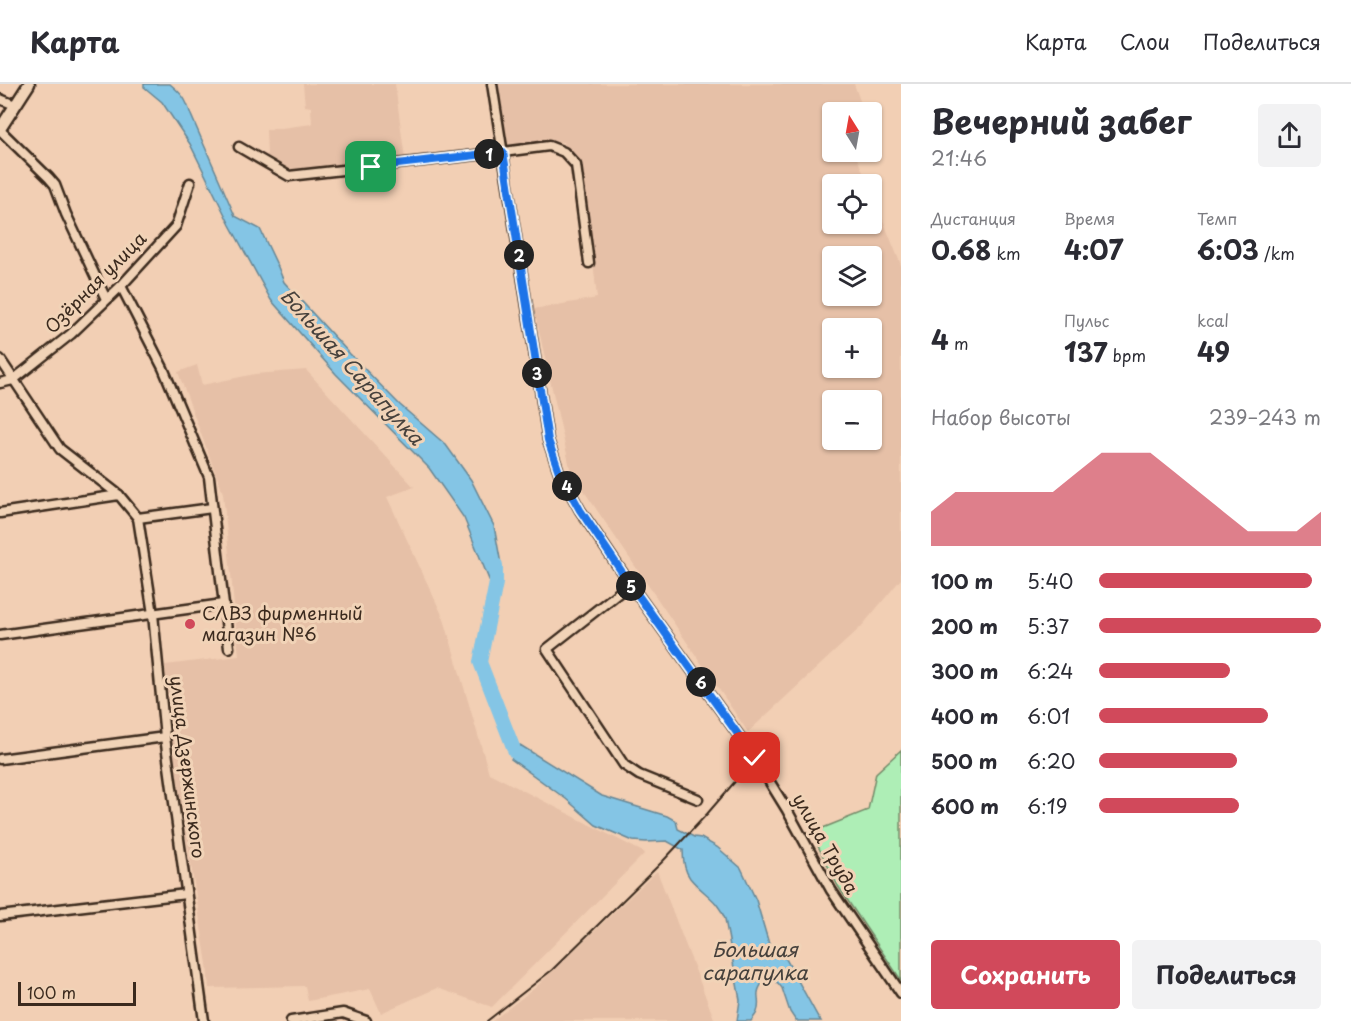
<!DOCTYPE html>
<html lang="ru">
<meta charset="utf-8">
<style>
:root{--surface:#fff;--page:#f2f2f3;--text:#2b2b33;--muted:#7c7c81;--line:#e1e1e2;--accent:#d1495b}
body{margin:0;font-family:"Playpen Sans",sans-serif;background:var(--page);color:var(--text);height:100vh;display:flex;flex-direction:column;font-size:22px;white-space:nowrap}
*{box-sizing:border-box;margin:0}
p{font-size:20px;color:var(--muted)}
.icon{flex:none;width:33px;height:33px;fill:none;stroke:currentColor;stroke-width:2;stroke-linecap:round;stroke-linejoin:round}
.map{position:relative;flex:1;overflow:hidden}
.sheet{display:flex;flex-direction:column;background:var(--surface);width:450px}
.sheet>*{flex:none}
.needle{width:39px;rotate:349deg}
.controls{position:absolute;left:822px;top:18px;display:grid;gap:12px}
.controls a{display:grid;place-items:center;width:60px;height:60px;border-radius:6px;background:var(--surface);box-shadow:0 2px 4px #0004;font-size:30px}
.scale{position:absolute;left:18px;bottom:15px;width:118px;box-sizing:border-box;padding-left:6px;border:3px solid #3b2a1e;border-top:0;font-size:16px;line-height:21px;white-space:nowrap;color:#3b2a1e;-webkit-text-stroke:4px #f1d3b7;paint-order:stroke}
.pin{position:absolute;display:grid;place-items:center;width:51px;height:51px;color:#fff;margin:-26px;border-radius:12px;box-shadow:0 3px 9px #0006}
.km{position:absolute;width:30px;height:30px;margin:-15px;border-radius:50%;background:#222;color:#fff;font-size:16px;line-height:30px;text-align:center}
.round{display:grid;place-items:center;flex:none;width:63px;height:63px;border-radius:6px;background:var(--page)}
.summary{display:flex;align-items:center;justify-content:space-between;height:102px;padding:0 30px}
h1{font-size:33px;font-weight:700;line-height:45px}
.figures{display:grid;grid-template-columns:repeat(3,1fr);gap:9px;height:102px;padding:6px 30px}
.figures div{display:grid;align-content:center}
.figures b{font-size:26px;font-weight:700}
.figures small{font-size:16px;font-weight:400}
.figures p{font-size:16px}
.chart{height:168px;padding:12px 30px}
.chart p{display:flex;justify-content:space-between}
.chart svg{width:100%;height:108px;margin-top:6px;fill:var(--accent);opacity:.7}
.primary-button{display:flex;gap:12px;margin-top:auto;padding:12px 30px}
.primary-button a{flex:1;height:69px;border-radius:6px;background:var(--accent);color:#fff;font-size:24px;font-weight:700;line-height:69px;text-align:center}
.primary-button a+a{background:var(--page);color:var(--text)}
ul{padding:0 30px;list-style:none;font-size:20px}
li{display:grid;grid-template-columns:96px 72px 1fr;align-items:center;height:45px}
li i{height:15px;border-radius:8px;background:var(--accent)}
header{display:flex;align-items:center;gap:36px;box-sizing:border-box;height:84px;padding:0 30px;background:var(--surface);border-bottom:2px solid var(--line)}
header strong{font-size:28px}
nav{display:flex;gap:33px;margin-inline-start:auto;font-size:21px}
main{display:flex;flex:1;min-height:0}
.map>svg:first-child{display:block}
.built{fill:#e6c0a7;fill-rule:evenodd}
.green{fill:#aeeeb6;stroke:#748c6a;stroke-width:1.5}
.water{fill:#84c5e5;stroke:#678795;stroke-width:1.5}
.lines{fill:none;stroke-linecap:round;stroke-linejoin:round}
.river{stroke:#84c5e5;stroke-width:14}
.minor-casing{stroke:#3b2a1e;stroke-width:13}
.major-casing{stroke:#3b2a1e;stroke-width:15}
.minor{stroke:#f1d3b7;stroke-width:8}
.major{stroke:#f1d3b7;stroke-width:10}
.rail{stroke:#3b2a1e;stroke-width:2}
.route-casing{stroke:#fff;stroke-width:12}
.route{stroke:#1a73e8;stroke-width:8}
.poi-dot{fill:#d1495b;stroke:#f1d3b7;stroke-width:2}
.labels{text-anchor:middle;stroke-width:6;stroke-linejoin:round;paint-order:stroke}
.street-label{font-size:18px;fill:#3b2a1e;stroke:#f1d3b7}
.poi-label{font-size:18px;fill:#3b2a1e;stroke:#f1d3b7;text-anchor:start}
.water-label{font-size:20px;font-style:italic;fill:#46413c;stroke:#f1d3b7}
</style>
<header>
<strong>Карта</strong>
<nav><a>Карта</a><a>Слои</a><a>Поделиться</a></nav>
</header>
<main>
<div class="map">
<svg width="901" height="937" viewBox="0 0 901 937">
<rect width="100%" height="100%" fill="#f2cfb4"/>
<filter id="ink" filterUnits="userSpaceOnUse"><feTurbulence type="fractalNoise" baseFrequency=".0167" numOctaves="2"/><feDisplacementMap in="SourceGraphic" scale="12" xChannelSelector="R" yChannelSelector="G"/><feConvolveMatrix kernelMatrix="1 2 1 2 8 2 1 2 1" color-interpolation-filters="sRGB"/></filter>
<g filter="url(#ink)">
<!-- built -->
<g class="built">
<path d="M303,0H395L405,75L291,86L267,72L266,46L312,40L311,23L305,22Z"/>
<path d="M498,0H854L864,28H832V68H858L857,74L868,100H832V140H872V109L901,181V495L861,543L748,648L571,388L534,225L597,214L585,103L580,79L563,58L509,65ZM832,172H872V212H832ZM832,244H872V284H832ZM832,316H872V356H832Z"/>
<path d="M197,281L202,301L255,290L306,286L414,403L387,413L444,535L489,689L645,769L492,923L437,904L381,929L370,905L308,917L305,902L209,904L207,880L172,664L165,581L239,572L223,409L178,288Z"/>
<path d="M657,787L715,937H492L536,903Z"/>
</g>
<!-- green -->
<path class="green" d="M901,666V896L838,802L818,762L817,751L823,744L868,726L876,689Z"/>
<!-- water -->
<g class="water">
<path d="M144,0H170C183,11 186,15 191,31L235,132L260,145L278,183L284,198L350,270L400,321L446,361L471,396L494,442L501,480L498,500L490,498L464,434L429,384L336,290L271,216L230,141L190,60L162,18L144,3Z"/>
<path d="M520,661L602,712L667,732L676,737L678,745L694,753L701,754L717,763L741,784L756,816L769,860L786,875L818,933L821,937H796L790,928L782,904L778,899L773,896L764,897C752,911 762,916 757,928C756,931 753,934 751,937H737L740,916L725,835C718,815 703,810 690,794C684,786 683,775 683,766L667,757L646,758L633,757L596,741L566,715L511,675Z"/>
</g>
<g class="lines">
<!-- river -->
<path class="river" d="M496,481V499L480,578L515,668L529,677"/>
<defs>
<g id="minor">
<path d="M492,0L548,356L559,388L580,426L630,500L755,674L787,726L831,806L901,909"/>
<path d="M0,15L15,21"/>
<path d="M0,46L49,94L55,101L66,130L106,215"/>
<path d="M239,63L289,92L503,68L549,62L564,68L576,81L589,179"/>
<path d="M121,202L163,284L209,393L229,564"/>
<path d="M0,275L60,365L119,411L138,434"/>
<path d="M0,299L13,296L71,250L121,202L176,142L190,99"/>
<path d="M0,429L119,411"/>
<path d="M138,434L153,530L165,653L204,937"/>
<path d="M138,434L212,424"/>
<path d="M630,500L547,565L624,681L639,691L698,715"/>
<path d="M0,551L223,520"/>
<path d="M0,675L165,653"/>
<path d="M0,832L186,810"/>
<path d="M291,937L343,929L366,937"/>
</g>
<path id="major" d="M0,45L29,0"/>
</defs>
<!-- minor casing -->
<use href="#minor" class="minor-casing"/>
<!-- major casing -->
<use href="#major" class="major-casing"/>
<!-- minor -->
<use href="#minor" class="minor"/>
<!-- major -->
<use href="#major" class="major"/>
<!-- rail -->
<path class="rail" d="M487,937L552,886L663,777L707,730L771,656"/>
</g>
</g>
<g class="lines" filter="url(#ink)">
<defs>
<path id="route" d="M371,83L503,68L548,356L559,388L580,426L630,500L755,674"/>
</defs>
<!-- route casing -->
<use href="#route" class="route-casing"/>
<!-- route -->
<use href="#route" class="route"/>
</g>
<!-- markers -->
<circle class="poi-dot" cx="190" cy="540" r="6"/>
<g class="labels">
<!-- street labels -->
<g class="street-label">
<text transform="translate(96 199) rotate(-45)" y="6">Озёрная улица</text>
<text transform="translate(187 683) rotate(83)" y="6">улица Дзержинского</text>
<text transform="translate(825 760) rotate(60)" y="6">улица Труда</text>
</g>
<!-- poi labels -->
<g class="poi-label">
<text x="202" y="536">СЛВЗ фирменный<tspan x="202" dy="21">магазин №6</tspan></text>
</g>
<!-- water labels -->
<g class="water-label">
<text transform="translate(352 283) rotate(48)" y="7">Большая Сарапулка</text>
<text x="755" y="873">Большая<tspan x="755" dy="23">сарапулка</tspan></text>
</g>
</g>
</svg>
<div class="controls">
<a><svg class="needle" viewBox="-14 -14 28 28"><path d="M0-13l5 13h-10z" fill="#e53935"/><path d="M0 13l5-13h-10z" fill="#7c7c81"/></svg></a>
<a><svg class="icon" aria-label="locate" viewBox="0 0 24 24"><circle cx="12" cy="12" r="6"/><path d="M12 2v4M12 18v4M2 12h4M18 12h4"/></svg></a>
<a><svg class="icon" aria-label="layers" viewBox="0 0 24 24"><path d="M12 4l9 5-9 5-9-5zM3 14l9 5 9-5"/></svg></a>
<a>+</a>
<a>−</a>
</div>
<div class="scale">100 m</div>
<div class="pin" style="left:371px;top:83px;background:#1e9e55"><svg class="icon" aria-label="arrive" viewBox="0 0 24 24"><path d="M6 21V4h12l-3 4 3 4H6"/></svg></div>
<div class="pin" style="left:755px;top:674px;background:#d93025"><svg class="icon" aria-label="check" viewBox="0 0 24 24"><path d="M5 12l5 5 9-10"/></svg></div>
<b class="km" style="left:489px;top:70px">1</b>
<b class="km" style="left:519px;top:171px">2</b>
<b class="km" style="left:537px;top:289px">3</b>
<b class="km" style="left:567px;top:402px">4</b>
<b class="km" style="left:631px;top:502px">5</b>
<b class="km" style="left:701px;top:598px">6</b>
</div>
<section class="sheet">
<div class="summary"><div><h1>Вечерний забег</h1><p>21:46</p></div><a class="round"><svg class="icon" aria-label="share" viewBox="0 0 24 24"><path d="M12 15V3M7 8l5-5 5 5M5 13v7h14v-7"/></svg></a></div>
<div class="figures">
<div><p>Дистанция</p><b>0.68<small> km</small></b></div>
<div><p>Время</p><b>4:07</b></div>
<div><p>Темп</p><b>6:03<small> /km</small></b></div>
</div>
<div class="figures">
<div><b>4<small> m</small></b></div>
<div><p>Пульс</p><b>137<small> bpm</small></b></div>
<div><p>kcal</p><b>49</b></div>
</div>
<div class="chart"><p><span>Набор высоты</span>239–243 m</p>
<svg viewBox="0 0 160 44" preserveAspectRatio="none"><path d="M0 44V30L10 22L20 22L30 22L40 22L50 22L60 14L70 6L80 6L90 6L100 14L110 22L120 30L130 38L140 38L150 38L160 30V44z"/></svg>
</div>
<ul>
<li><b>100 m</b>5:40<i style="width:96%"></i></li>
<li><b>200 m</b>5:37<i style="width:100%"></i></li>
<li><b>300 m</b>6:24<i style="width:59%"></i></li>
<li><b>400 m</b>6:01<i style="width:76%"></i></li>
<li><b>500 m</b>6:20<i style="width:62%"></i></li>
<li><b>600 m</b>6:19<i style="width:63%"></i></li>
</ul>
<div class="primary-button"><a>Сохранить</a><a>Поделиться</a></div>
</section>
</main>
